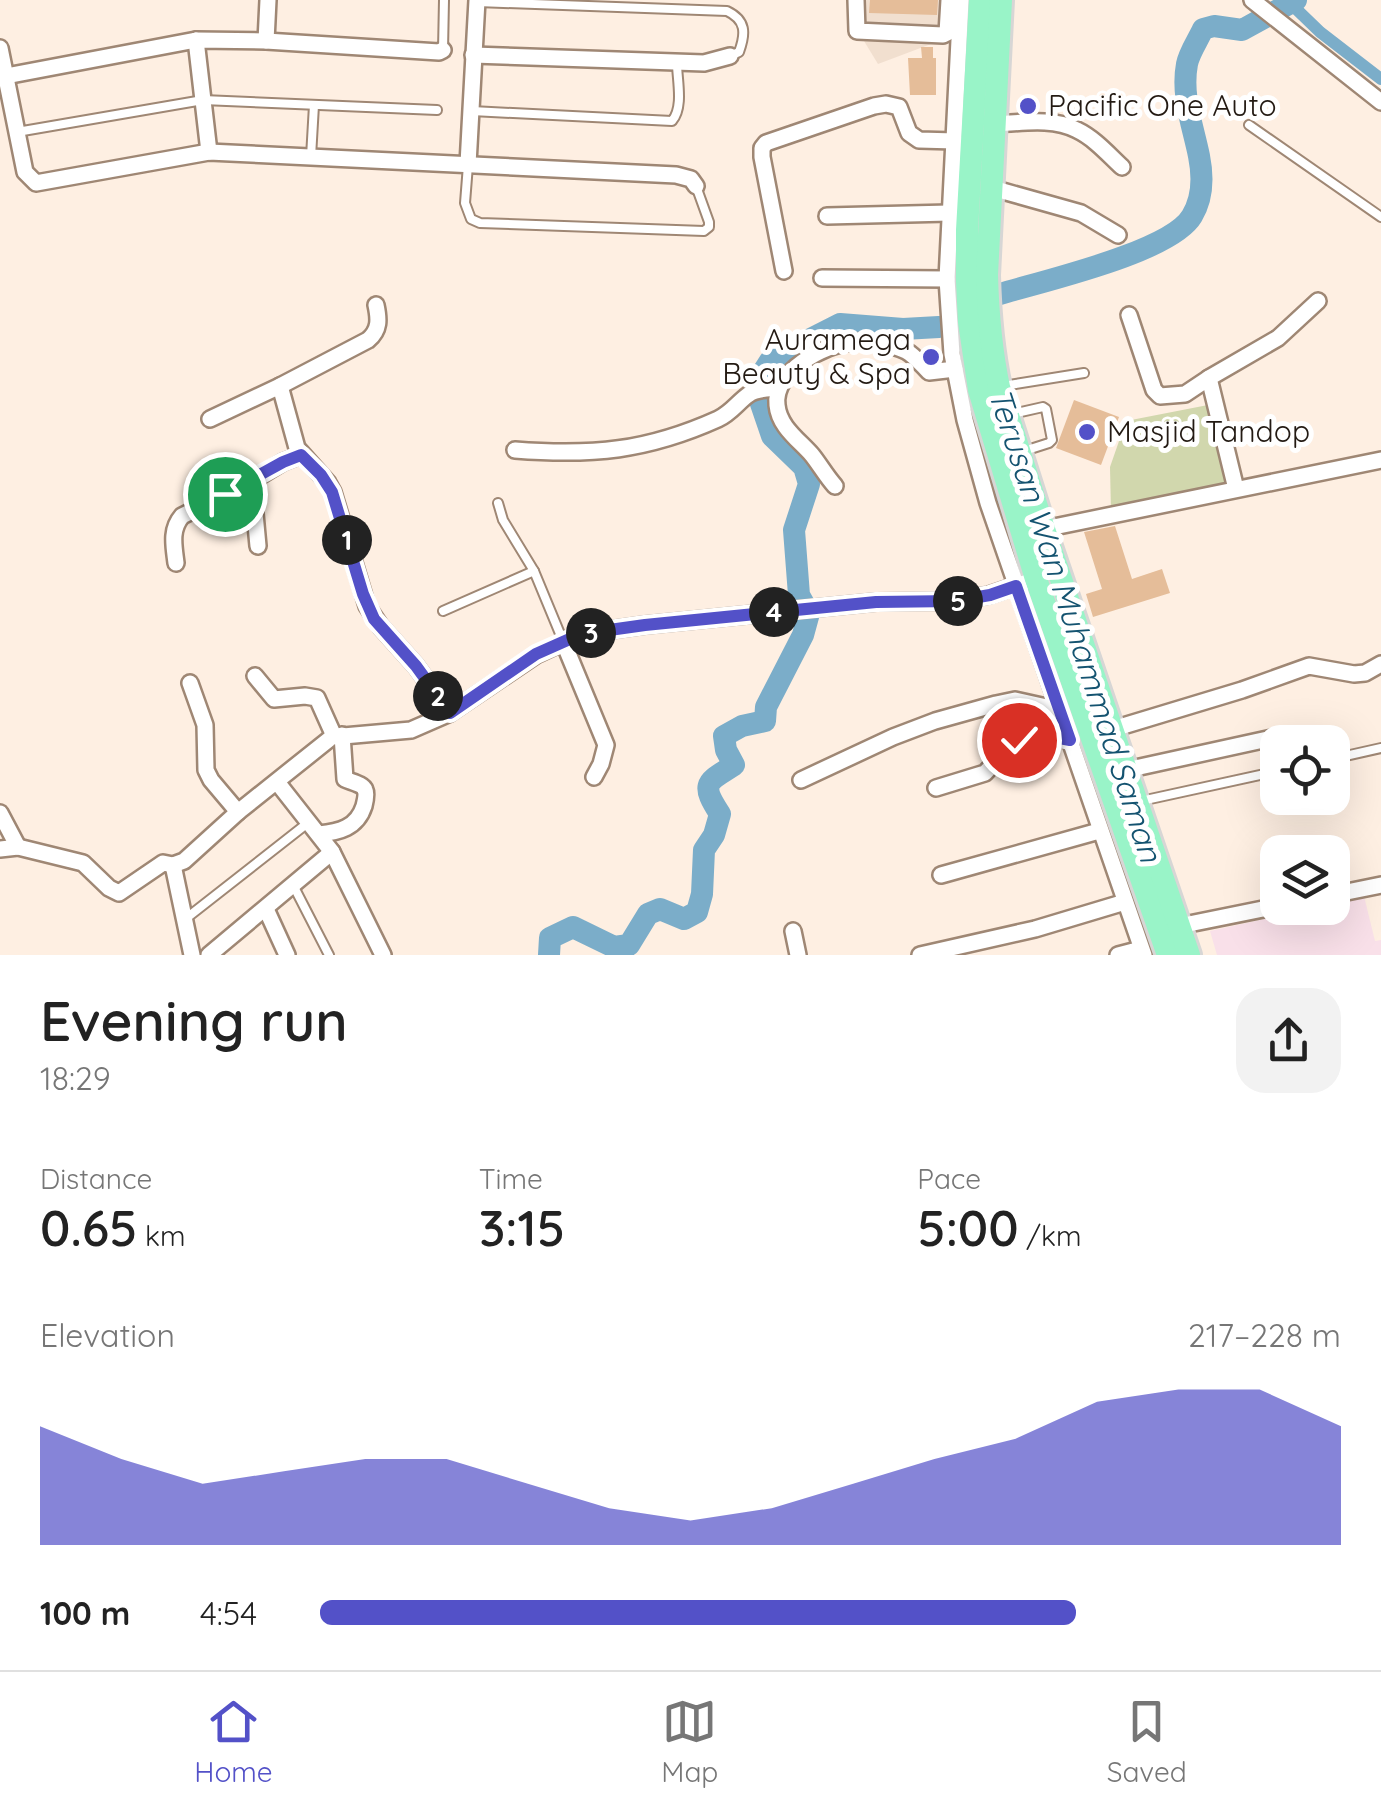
<!DOCTYPE html>
<meta charset="utf-8">
<style>
:root{--surface:#fff;--page:#f2f2f2;--text:#222;--muted:#767676;--line:#e0e0e0;--accent:#5351c8}
body{margin:0;font-family:Quicksand,sans-serif;background:var(--page);color:var(--text);height:100vh;display:flex;flex-direction:column;font-size:38px;white-space:nowrap}
*{box-sizing:border-box;margin:0}
p{font-size:32px;color:var(--muted)}
.icon{flex:none;width:55px;height:55px;fill:none;stroke:currentColor;stroke-width:2;stroke-linecap:round;stroke-linejoin:round}
.map{position:relative;height:955px;overflow:hidden}
.side{display:flex;flex-direction:column;background:var(--surface);flex:1}
.side>*{flex:none}
.tools{position:absolute;left:1260px;top:725px;display:grid;gap:20px}
.tools a{display:grid;place-items:center;width:90px;height:90px;border-radius:20px;background:var(--surface);box-shadow:0 10px 40px #0002;font-size:50px}
.pin{position:absolute;display:grid;place-items:center;width:85px;height:85px;color:#fff;margin:-42px;border:5px solid #fff;border-radius:50%;box-shadow:0 2px 10px #0007}
.km{position:absolute;width:50px;height:50px;margin:-25px;border-radius:50%;background:#222;color:#fff;font-size:28px;line-height:50px;text-align:center}
.round{display:grid;place-items:center;flex:none;width:105px;height:105px;border-radius:30px;background:var(--page)}
.summary{display:flex;align-items:center;justify-content:space-between;height:170px;padding:0 40px}
h1{font-size:55px;font-weight:600;line-height:75px}
.metrics{display:grid;grid-template-columns:repeat(3,1fr);gap:15px;height:170px;padding:10px 40px}
.metrics div{display:grid;align-content:center}
.metrics b{font-size:50px;font-weight:600}
.metrics small{font-size:28px;font-weight:400}
.metrics p{font-size:28px}
.chart{height:280px;padding:20px 40px}
.chart p{display:flex;justify-content:space-between}
.chart svg{width:100%;height:180px;margin-top:10px;fill:var(--accent);opacity:.7}
ul{padding:0 40px;list-style:none;font-size:32px}
li{display:grid;grid-template-columns:160px 120px 1fr;align-items:center;height:75px}
li i{height:25px;border-radius:12px;background:var(--accent)}
.tab-bar{display:flex;justify-content:space-around;align-items:center;height:140px;border-top:2px solid var(--line);background:var(--surface);font-size:28px;color:var(--muted)}
.tab-bar a{display:grid;justify-items:center;gap:5px}
.tab-bar .selected{color:var(--accent)}
.map>svg:first-child{display:block}
.built{fill:#f1dfcf}
.education{fill:#f9e0e9}
.green{fill:#d1d7ad}
.lines{fill:none;stroke-linecap:round;stroke-linejoin:round}
.canal{stroke:#7badc9;stroke-width:12}
.river{stroke:#7badc9;stroke-width:22}
.building{fill:#e5bd99}
.service-casing{stroke:#9f8774;stroke-width:12}
.minor-casing{stroke:#9f8774;stroke-width:20}
.primary-casing{stroke:#d7d6d5;stroke-width:28}
.service{stroke:#fff;stroke-width:8}
.minor{stroke:#fff;stroke-width:15}
.primary{stroke:#99f4c8;stroke-width:22}
.route-casing{stroke:#fff;stroke-width:20}
.route{stroke:#5351c8;stroke-width:12}
.poi-dot{fill:#5351c8;stroke:#fff;stroke-width:4}
.labels{text-anchor:middle;stroke-width:10;stroke-linejoin:round;paint-order:stroke}
.poi-label{font-size:30px;fill:#231a13;stroke:#fff;text-anchor:start}
.water-label{font-size:32px;font-style:italic;fill:#145370;stroke:#fff}
</style>
<div class="map">
<svg width="1381" height="955" viewBox="0 0 1381 955">
<rect width="100%" height="100%" fill="#feefe2"/>
<!-- built -->
<path class="built" d="M850,0H956L955,35L878,64L850,18Z"/>
<!-- education -->
<path class="education" d="M1364,896L1375,941L1381,940V955H1217L1210,931L1313,908H1332L1333,903Z"/>
<!-- green -->
<path class="green" d="M1208,405L1229,489L1111,512L1110,467L1126,421Z"/>
<g class="lines">
<!-- canal -->
<g class="canal">
<path d="M1291,4L1320,32L1381,79"/>
<path d="M963,358L975,427L1010,531"/>
<path d="M1112,830L1139,908"/>
</g>
<!-- river -->
<g class="river">
<path d="M1000,294C1043,281 1171,252 1192,216C1203,198 1203,176 1199,156C1193,126 1181,96 1187,64C1189,53 1198,40 1203,29L1214,26L1242,30L1296,0"/>
<path d="M549,955L550,938L573,927L614,947L629,945L648,914L660,909L684,919L697,912L702,894L704,850L714,835L720,814C699,782 708,782 734,765L726,750L724,736L742,726L765,721L766,707L803,635L809,613L799,595L794,530L809,484L804,467L772,436L758,395L763,372L770,361L783,353L840,324L903,329L939,327"/>
</g>
</g>
<!-- building -->
<g class="building">
<path d="M870,0H938L937,15L869,13Z"/>
<path d="M921,47H933V58H936V95H910L908,58H922Z"/>
<path d="M1074,400L1119,417L1101,465L1056,448Z"/>
<path d="M1115,526L1132,579L1162,569L1170,593L1093,617L1086,594L1102,589L1084,532Z"/>
</g>
<g class="lines">
<defs>
<g id="service">
<path d="M477,2L727,11C746,20 746,33 739,52L730,56"/>
<path d="M443,50L444,0"/>
<path d="M472,111L672,121C684,107 677,80 677,63"/>
<path d="M1249,125L1381,217"/>
<path d="M17,132L203,100L437,110"/>
<path d="M311,157L314,105"/>
<path d="M468,165L465,203L471,219L480,223L704,231L709,227V222L696,186"/>
<path d="M1003,386L1084,373"/>
<path d="M1012,414L1043,407L1046,409L1052,440L1049,443L1021,452"/>
<path d="M498,503L503,520L534,571L563,641"/>
<path d="M443,611L534,571"/>
<path d="M1332,759L1381,748"/>
<path d="M1141,801L1278,771"/>
<path d="M293,885L329,955"/>
<path d="M184,920L309,822"/>
</g>
<g id="minor">
<path d="M856,0L857,31L943,35L947,33L949,0"/>
<path d="M961,0L947,279L952,354L965,420L988,503L1144,955"/>
<path d="M1252,0L1381,102"/>
<path d="M196,40L209,152"/>
<path d="M266,41L268,0"/>
<path d="M0,48L25,172L36,183L209,152L676,175L691,179L696,186"/>
<path d="M473,55L704,63L730,56"/>
<path d="M6,76L196,40L266,41L439,52L443,50"/>
<path d="M995,124C1020,123 1053,117 1077,130C1094,138 1108,154 1122,167"/>
<path d="M468,164L477,0"/>
<path d="M992,188L1081,213L1118,235"/>
<path d="M827,216L949,213"/>
<path d="M784,271L762,157V148L766,143L874,106L886,104L899,107L909,133L919,140L955,141"/>
<path d="M822,278L947,279"/>
<path d="M1129,315L1154,390L1160,396L1185,394L1209,378"/>
<path d="M280,386L297,448L328,483L333,492L367,606L381,627L416,666L450,713"/>
<path d="M210,419L280,386L368,340C380,330 379,319 376,305"/>
<path d="M515,450C592,456 647,451 718,419C731,413 737,403 748,395C755,389 768,389 777,388"/>
<path d="M252,481L258,546"/>
<path d="M835,486C826,476 820,465 812,455C799,440 779,427 777,405C773,372 824,344 853,342C868,341 892,344 906,351C914,355 922,365 929,372L955,369"/>
<path d="M1236,489L1209,378L1278,338L1318,301"/>
<path d="M1044,529L1381,460"/>
<path d="M176,563C174,546 170,530 182,516L252,481L283,462L301,455"/>
<path d="M563,641L606,745L601,764L594,777"/>
<path d="M255,676L274,699L305,696L317,698L334,736"/>
<path d="M190,683L205,725L206,770L211,780L238,812"/>
<path d="M1113,729L1242,690L1309,666L1354,674L1365,673L1381,664"/>
<path d="M1126,770L1272,738"/>
<path d="M801,780L893,737L935,721L996,704L1015,700L1060,710"/>
<path d="M277,782L332,852L383,955"/>
<path d="M936,788L985,773L1010,746L1019,740L1049,736L1069,739"/>
<path d="M0,813L18,847"/>
<path d="M319,834C339,832 357,828 364,806C365,802 367,794 365,790C363,784 351,782 345,779L342,735"/>
<path d="M0,849L18,847L83,863L109,888L119,893L163,863L173,865L184,861L238,812L332,737L411,730L450,713L536,655L581,634L645,625L876,602L955,601L989,595L1036,579"/>
<path d="M173,865L192,955"/>
<path d="M941,875L1099,831"/>
<path d="M1332,895L1381,885"/>
<path d="M266,909L287,955"/>
<path d="M1179,926L1278,906"/>
<path d="M793,931L798,955"/>
<path d="M209,955L332,852"/>
<path d="M920,955L1035,929L1125,902"/>
<path d="M1118,955L1141,949"/>
</g>
<g id="primary">
<path d="M980,0L967,230V281L969,322L979,390L1036,579L1168,955"/>
<path d="M1001,0L987,275C988,313 991,349 999,387L1044,529L1189,955"/>
</g>
</defs>
<!-- service casing -->
<use href="#service" class="service-casing"/>
<!-- minor casing -->
<use href="#minor" class="minor-casing"/>
<!-- primary casing -->
<use href="#primary" class="primary-casing"/>
<!-- service -->
<use href="#service" class="service"/>
<!-- minor -->
<use href="#minor" class="minor"/>
<!-- primary -->
<use href="#primary" class="primary"/>
</g>
<g class="lines">
<defs>
<path id="route" d="M225,494L283,462L301,455L321,475L332,492L363,594L374,619L416,666L450,713L536,654L581,634L645,625L876,602L955,601L990,595L1016,586L1070,740L1049,736L1019,740"/>
</defs>
<!-- route casing -->
<use href="#route" class="route-casing"/>
<!-- route -->
<use href="#route" class="route"/>
</g>
<!-- markers -->
<g class="poi-dot">
<circle cx="1028" cy="106" r="10"/>
<circle cx="931" cy="357" r="10"/>
<circle cx="1087" cy="432" r="10"/>
</g>
<g class="labels">
<!-- poi labels -->
<g class="poi-label">
<text x="1048" y="116">Pacific One Auto</text>
<text x="911" y="350" text-anchor="end">Auramega<tspan x="911" dy="34">Beauty &amp; Spa</tspan></text>
<text x="1107" y="442">Masjid Tandop</text>
</g>
<!-- water labels -->
<g class="water-label">
<text transform="translate(1075 625) rotate(72)" y="11">Terusan Wan Muhammad Saman</text>
</g>
</g>
</svg>
<div class="tools">
<a><svg class="icon" aria-label="locate" viewBox="0 0 24 24"><circle cx="12" cy="12" r="6"/><path d="M12 2v4M12 18v4M2 12h4M18 12h4"/></svg></a>
<a><svg class="icon" aria-label="layers" viewBox="0 0 24 24"><path d="M12 4l9 5-9 5-9-5zM3 14l9 5 9-5"/></svg></a>
</div>
<div class="pin" style="left:225px;top:494px;background:#1e9e55"><svg class="icon" aria-label="arrive" viewBox="0 0 24 24"><path d="M6 21V4h12l-3 4 3 4H6"/></svg></div>
<div class="pin" style="left:1019px;top:740px;background:#d93025"><svg class="icon" aria-label="check" viewBox="0 0 24 24"><path d="M5 12l5 5 9-10"/></svg></div>
<b class="km" style="left:347px;top:540px">1</b>
<b class="km" style="left:438px;top:696px">2</b>
<b class="km" style="left:591px;top:633px">3</b>
<b class="km" style="left:774px;top:612px">4</b>
<b class="km" style="left:958px;top:601px">5</b>
</div>
<section class="side">
<div class="summary"><div><h1>Evening run</h1><p>18:29</p></div><a class="round"><svg class="icon" aria-label="share" viewBox="0 0 24 24"><path d="M12 15V3M7 8l5-5 5 5M5 13v7h14v-7"/></svg></a></div>
<div class="metrics">
<div><p>Distance</p><b>0.65<small> km</small></b></div>
<div><p>Time</p><b>3:15</b></div>
<div><p>Pace</p><b>5:00<small> /km</small></b></div>
</div>
<div class="chart"><p><span>Elevation</span>217–228 m</p>
<svg viewBox="0 0 160 44" preserveAspectRatio="none"><path d="M0 44V15L10 23L20 29L30 26L40 23L50 23L60 29L70 35L80 38L90 35L100 29L110 23L120 18L130 9L140 6L150 6L160 15V44z"/></svg>
</div>
<ul>
<li><b>100 m</b>4:54<i style="width:74%"></i></li>
</ul>
</section>
<nav class="tab-bar">
<a class="selected"><svg class="icon" aria-label="home" viewBox="0 0 24 24"><path d="M3 11l9-7 9 7M6 9v11h12V9"/></svg>Home</a>
<a><svg class="icon" aria-label="map" viewBox="0 0 24 24"><path d="M3 6l6-2 6 2 6-2v14l-6 2-6-2-6 2zM9 4v14M15 6v14"/></svg>Map</a>
<a><svg class="icon" aria-label="saved" viewBox="0 0 24 24"><path d="M7 4h10v16l-5-4-5 4z"/></svg>Saved</a>
</nav>
